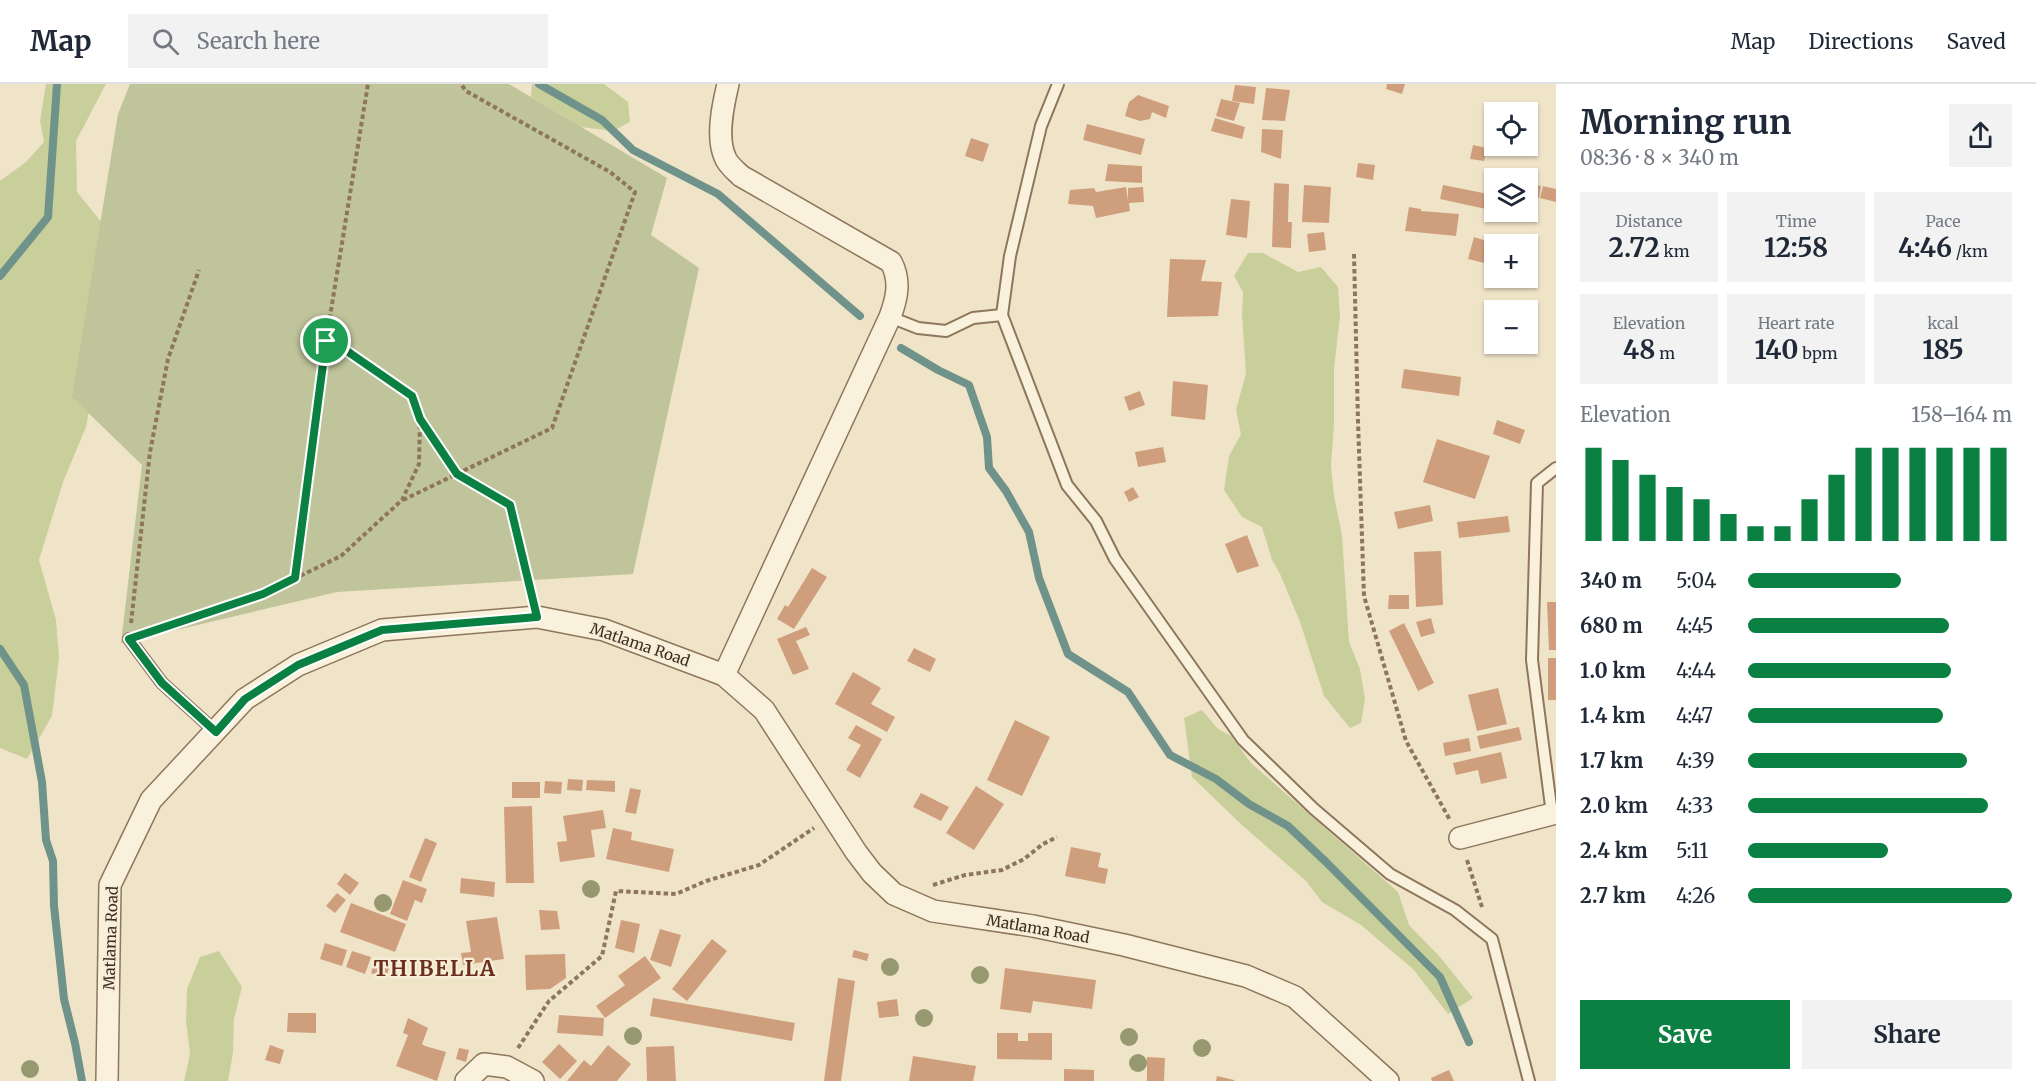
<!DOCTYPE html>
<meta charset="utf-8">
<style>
:root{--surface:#fff;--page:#f2f2f3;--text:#1f2937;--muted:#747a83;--line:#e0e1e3;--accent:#0b8043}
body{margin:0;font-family:Merriweather,serif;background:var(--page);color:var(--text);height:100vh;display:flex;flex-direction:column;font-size:22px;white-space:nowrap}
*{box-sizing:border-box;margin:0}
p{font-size:20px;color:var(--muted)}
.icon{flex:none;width:33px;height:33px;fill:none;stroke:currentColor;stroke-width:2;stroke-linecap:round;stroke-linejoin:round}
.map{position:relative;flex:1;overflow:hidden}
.details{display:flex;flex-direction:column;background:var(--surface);width:480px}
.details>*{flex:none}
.tools{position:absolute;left:1484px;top:18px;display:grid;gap:12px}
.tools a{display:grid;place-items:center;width:54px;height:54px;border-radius:0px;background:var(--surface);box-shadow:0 2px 4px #0004;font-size:30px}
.pin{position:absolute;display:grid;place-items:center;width:51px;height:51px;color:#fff;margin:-26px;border:3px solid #fff;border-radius:50%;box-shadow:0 2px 6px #0007}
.round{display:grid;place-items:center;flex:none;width:63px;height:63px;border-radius:0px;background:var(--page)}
.summary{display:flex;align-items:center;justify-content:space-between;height:102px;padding:0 24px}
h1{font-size:33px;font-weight:700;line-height:45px}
.metrics{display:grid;grid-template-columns:repeat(3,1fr);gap:9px;height:102px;padding:6px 24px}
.metrics div{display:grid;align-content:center;border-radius:0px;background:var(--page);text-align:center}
.metrics b{font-size:26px;font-weight:700}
.metrics small{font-size:16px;font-weight:400}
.metrics p{font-size:16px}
.chart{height:168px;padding:12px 24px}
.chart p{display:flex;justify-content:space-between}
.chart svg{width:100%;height:108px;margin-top:6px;stroke:var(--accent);stroke-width:6}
.button{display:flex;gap:12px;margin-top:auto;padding:12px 24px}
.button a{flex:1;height:69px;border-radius:0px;background:var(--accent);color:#fff;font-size:24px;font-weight:700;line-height:69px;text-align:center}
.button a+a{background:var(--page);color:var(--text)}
ul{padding:0 24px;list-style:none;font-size:20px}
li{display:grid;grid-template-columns:96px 72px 1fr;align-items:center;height:45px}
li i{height:15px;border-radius:8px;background:var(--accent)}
header{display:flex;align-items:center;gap:36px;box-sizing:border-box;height:84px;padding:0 30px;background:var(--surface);border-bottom:2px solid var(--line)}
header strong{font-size:28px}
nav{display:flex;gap:33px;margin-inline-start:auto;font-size:21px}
.search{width:420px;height:54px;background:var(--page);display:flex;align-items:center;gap:15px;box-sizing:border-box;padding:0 21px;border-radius:0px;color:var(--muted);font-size:22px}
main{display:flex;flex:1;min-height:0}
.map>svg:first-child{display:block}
.green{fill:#c9cf9b}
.cemetery{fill:#bfc49a}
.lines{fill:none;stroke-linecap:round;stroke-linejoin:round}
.stream{stroke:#6f938a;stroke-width:8}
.building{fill:#cf9f7d}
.lane-casing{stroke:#8d765c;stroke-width:14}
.street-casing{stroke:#8d765c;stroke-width:24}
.path{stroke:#8d765c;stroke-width:4;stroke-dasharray:4.5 3;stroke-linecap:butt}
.lane{stroke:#faf1dc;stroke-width:10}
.street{stroke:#faf1dc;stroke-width:21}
.tree{fill:#96986f}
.route-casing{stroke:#fff;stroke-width:12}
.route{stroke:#0b8043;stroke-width:8}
.labels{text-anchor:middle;stroke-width:4.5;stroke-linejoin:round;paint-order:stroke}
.street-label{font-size:15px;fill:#3d2e20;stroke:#f7eed8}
.district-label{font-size:21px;font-weight:bold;letter-spacing:1.5px;fill:#6b2e1e;stroke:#f7eed8}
</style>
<header>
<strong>Map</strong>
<div class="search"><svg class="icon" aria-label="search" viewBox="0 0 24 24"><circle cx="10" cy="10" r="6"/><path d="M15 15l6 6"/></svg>Search here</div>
<nav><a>Map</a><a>Directions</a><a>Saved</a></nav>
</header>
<main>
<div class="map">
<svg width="1556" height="997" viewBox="0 0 1556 997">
<rect width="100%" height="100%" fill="#f0e4c8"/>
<!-- green -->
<g class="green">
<path d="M46,0H106L76,57L77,108L120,161L86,343L63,398L39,476L56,536L59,574L52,632L27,675L0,664V97L26,78L44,58L40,37Z"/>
<path d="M532,0H604L628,18L630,38L613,47L581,43L531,13Z"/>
<path d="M1248,169H1263L1298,188L1321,183L1338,203L1340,232L1334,285V341L1331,382L1334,412L1342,451L1349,558L1360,585L1365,615L1361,639L1350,644L1324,612L1300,538L1280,490L1272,476L1262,443L1242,433L1224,406L1229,372L1241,350L1236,326L1246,289L1242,231L1243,208L1234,192Z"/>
<path d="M1202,626L1218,645L1231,652L1251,679L1398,808L1409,841L1440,873L1473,914L1448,930L1413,885L1361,841L1322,818L1306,797L1243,742L1192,693L1184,634Z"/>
<path d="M219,867L242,903L234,935L233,969L228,997H184L190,970L186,937L187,905L200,873Z"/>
</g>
<!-- cemetery -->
<path class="cemetery" d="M130,0H509L667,94L651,151L699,184L633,490L337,508L121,559L142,381L72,313L118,30Z"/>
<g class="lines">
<!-- stream -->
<g class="stream">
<path d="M539,0L602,36L633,66L718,110L860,232"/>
<path d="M0,192L48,133L57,0"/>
<path d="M901,264L938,286L969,301L987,353L989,384L1006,407L1029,448L1039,494L1068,570L1128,608L1170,671L1216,695L1249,720L1288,742L1326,778L1440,893L1469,958"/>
<path d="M0,565L24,601L42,698L46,756L53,777L54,822L64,915L75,959L82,997"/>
</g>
</g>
<!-- building -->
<g class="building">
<path d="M1387,0H1405L1402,10L1386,5Z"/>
<path d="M1235,1L1256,3L1254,20L1232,17Z"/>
<path d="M1266,4L1290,6L1285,37L1262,36Z"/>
<path d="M1138,11L1169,22L1166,34L1152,28L1150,35L1140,37L1125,32L1129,18Z"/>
<path d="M1221,15L1240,19L1234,37L1216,32Z"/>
<path d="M1215,34L1245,43L1242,55L1211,47Z"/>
<path d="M1087,40L1145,55L1141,71L1083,56Z"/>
<path d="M1262,45L1283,46L1281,75L1261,68Z"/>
<path d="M971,54L989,60L983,78L965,72Z"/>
<path d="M1473,61L1487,64L1484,77L1470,75Z"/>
<path d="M1358,79L1375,81L1373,96L1356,93Z"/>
<path d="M1108,80L1142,82V99L1105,97Z"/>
<path d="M1274,99L1289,100L1288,138H1292L1291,164L1272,163Z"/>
<path d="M1527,99L1541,102L1539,114L1527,112Z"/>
<path d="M1304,101L1331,103L1329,139L1302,138Z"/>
<path d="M1443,101L1488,110L1486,125L1440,115Z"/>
<path d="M1543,102L1556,105V118L1540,114Z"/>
<path d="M1126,103L1128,116V104L1143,103L1144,118L1129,119L1130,127L1096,134L1093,122L1068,120L1070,106L1094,104L1096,108Z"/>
<path d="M1231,115L1250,117L1247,154L1226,151Z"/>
<path d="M1409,123L1421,125V127L1459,130L1456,152L1405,147Z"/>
<path d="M1324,148L1326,166L1309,168L1307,150Z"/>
<path d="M1474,153L1490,158L1484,179L1468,175Z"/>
<path d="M1170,175L1206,176L1201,197L1222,198L1218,232L1167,233Z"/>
<path d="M1404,285L1461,293L1459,312L1401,304Z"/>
<path d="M1173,297L1208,301L1205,336L1171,332Z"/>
<path d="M1140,307L1145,321L1129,327L1124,313Z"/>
<path d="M1497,336L1525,346L1520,360L1493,350Z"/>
<path d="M1437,355L1490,372L1475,415L1423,398Z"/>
<path d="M1163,363L1166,378L1138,383L1135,368Z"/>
<path d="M1133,403L1139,413L1129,418L1124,408Z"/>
<path d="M1430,421L1433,437L1398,445L1394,428Z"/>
<path d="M1508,432L1510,448L1459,454L1457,438Z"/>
<path d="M1247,451L1259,482L1237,489L1225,460Z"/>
<path d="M1441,467L1443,521L1416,523L1414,468Z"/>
<path d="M812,484L827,493L794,545L777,535L785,521L788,523Z"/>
<path d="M1389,511H1409V525H1388Z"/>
<path d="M1547,518H1556V566H1549Z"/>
<path d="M1431,534L1435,549L1421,553L1416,538Z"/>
<path d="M1404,539L1434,599L1418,607L1389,547Z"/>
<path d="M806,543L810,551L796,557L809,585L793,591L777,555Z"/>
<path d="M914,564L936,575L930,588L907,577Z"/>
<rect x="1548" y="574" width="8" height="42"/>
<path d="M853,588L881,604L871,620L895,633L887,648L835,620Z"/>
<path d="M1498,604L1507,640L1477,647L1468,611Z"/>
<path d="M1015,636L1050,653L1022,712L987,696Z"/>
<path d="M856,641L882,655L860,694L846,686L861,661L848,654Z"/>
<path d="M1519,643L1522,656L1480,665L1477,652Z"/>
<path d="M1469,654L1471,667L1445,672L1443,659Z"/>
<path d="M1501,668L1507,694L1481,700L1478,686L1456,691L1453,679Z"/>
<path d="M568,695L583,696L582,707L567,706Z"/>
<path d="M587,696L615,697V708L586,706Z"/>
<path d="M545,697L562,698L561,710L544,709Z"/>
<rect x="512" y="698" width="28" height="16"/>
<path d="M976,702L1004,720L974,766L946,749Z"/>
<path d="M630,704L641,706L636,730L625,728Z"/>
<path d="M921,709L949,723L941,737L913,723Z"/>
<path d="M532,722L534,799H506L504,723Z"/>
<path d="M603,726L606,744L591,746L595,773L560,778L557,758L567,757L563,732Z"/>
<path d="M613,744L632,748L631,756L674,765L669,788L606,775Z"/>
<path d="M425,754L437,759L421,798L409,793Z"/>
<path d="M1071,763L1101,769L1098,783L1108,785L1105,800L1065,792Z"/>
<path d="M345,789L359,799L350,811L337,800Z"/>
<path d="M461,794L495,798L494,813L460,809Z"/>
<path d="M403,796L427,805L422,819L415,816L407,837L390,830Z"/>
<path d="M337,809L346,816L335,829L326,822Z"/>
<path d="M351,819L406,840L395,868L340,848Z"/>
<path d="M539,826L557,827L560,845L541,846Z"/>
<path d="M497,833L504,875L463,881L461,869L471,868L466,837Z"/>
<path d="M621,836L640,840L634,869L615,864Z"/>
<path d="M660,845L681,851L671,883L650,876Z"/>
<path d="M712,855L727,867L687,917L672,905Z"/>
<path d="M325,859L347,866L342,882L320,875Z"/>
<path d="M854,866L869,870L867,877L852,873Z"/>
<path d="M352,867L371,873L365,890L346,883Z"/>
<path d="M565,870L566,894L550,905L526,906L525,871Z"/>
<path d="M645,872L661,894L605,934L596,922L625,901L618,892Z"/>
<path d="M375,876L390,881L386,894L371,889Z"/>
<path d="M1005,884L1096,896L1092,925L1033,917L1031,929L1000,925Z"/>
<path d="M838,894L855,897L841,997H824Z"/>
<path d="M653,914L795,939L792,957L650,932Z"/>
<path d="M897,915L899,932L879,934L877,918Z"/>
<path d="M288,929H316V949L287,948Z"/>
<path d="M559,931L604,934L603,952L557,949Z"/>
<path d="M408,934L428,944L422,960L425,962L446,968L437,997L396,982L408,951L403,949Z"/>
<path d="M997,949H1018V957H1028V949H1052V976L997,975Z"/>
<path d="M559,960L577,977L560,995L542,978Z"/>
<path d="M270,961L284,966L280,980L265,976Z"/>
<path d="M608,961L631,980L617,997H567L584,976L591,982Z"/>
<path d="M674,962L676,997H647L646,963Z"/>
<path d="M459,964L469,966L466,978L456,975Z"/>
<path d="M913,972L976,982L973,997H909Z"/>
<path d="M1147,973L1165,974L1164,997H1147Z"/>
<path d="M1064,985L1094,986V997H1064Z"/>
<path d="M1449,986L1454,997H1432L1431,994Z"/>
<path d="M1217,992L1234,996V997H1216Z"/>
</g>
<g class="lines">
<defs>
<g id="lane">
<path d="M1058,0L1041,42L1010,172L1002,231L1067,401L1096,437L1115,475L1243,656L1314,725L1390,790L1455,826L1492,855L1529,997"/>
<path d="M890,233L918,244L946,247L973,234L1002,231"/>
<path d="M129,555L162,599L216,648"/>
<path d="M1552,730L1532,576L1537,399L1556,384"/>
</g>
<g id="street">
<path d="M724,591L890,233C897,214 901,197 891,178L741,92C736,87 727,80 725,73C716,53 723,21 728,0"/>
<path d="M1460,754L1552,730"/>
<path d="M107,997L110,801L151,716L245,615L298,581L382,546L537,533L604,546L724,591L764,626L856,768L872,789L894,810L933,827L1033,842L1124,861L1246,892L1295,913L1388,997"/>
<path d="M466,997L484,980L507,983L533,997"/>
</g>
</defs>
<!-- lane casing -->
<use href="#lane" class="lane-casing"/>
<!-- street casing -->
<use href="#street" class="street-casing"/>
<!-- path -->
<g class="path">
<path d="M1354,170L1358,337L1364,512L1406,657L1450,736"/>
<path d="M326,257L368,0"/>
<path d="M420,335L457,390L510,421L532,512"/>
<path d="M403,416L552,344L635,108L610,88L466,7L461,0"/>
<path d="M131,539L150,368L168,275L199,186"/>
<path d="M146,549L263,510L341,472L402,416L419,380L420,335L412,312L344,265L326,257L295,494"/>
<path d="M1467,776L1482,823"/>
<path d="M933,801L965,791L1002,786L1024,775L1043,760L1057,753"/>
<path d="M518,964L549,917L602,872L616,807L676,810L706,797L759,781L814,744"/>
</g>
<!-- lane -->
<use href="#lane" class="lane"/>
<!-- street -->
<use href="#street" class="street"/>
</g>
<!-- trees -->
<g class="tree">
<circle cx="591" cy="805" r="9"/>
<circle cx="383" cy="819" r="9"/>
<circle cx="890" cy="883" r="9"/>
<circle cx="980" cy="891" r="9"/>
<circle cx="924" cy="934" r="9"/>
<circle cx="633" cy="952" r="9"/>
<circle cx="1129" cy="953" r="9"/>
<circle cx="1202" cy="964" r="9"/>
<circle cx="1138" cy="979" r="9"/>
<circle cx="30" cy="985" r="9"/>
</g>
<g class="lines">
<defs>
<path id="route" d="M326,257L344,265L412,312L420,335L457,390L510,421L537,533L382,546L298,581L245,615L216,648L162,599L129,555L263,510L295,494Z"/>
</defs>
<!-- route casing -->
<use href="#route" class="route-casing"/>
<!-- route -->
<use href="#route" class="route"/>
</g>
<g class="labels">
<!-- street labels -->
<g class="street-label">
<text transform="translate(640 561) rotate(19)" y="5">Matlama Road</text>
<text transform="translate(1038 845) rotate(10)" y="5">Matlama Road</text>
<text transform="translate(111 854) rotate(-88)" y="5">Matlama Road</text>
</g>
<!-- district labels -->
<g class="district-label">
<text x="435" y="892">THIBELLA</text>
</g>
</g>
</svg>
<div class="tools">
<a><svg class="icon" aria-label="locate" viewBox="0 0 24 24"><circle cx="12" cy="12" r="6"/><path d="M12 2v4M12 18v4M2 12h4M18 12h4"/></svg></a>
<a><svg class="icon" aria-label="layers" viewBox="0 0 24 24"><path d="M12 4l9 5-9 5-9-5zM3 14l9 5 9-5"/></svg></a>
<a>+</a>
<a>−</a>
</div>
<div class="pin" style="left:326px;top:257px;background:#1e9e55"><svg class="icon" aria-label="arrive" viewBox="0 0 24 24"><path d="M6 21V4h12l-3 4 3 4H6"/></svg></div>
</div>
<section class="details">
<div class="summary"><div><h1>Morning run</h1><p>08:36 · 8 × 340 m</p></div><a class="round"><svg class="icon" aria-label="share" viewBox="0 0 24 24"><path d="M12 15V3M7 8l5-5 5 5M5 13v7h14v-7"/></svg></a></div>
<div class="metrics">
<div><p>Distance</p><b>2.72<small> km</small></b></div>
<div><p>Time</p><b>12:58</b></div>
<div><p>Pace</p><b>4:46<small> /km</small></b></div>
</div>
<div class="metrics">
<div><p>Elevation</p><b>48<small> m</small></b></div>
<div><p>Heart rate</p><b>140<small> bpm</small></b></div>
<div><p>kcal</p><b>185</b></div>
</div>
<div class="chart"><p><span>Elevation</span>158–164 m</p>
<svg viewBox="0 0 160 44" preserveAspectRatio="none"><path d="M5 44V6M15 44V11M25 44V17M35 44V22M45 44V27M55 44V33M65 44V38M75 44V38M85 44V27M95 44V17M105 44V6M115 44V6M125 44V6M135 44V6M145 44V6M155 44V6"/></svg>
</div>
<ul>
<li><b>340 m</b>5:04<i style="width:58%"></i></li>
<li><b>680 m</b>4:45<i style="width:76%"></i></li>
<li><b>1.0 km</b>4:44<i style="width:77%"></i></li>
<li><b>1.4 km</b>4:47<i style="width:74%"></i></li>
<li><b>1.7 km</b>4:39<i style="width:83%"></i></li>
<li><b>2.0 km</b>4:33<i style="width:91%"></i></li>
<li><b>2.4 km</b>5:11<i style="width:53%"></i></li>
<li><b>2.7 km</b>4:26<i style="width:100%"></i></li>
</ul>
<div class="button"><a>Save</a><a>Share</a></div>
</section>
</main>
